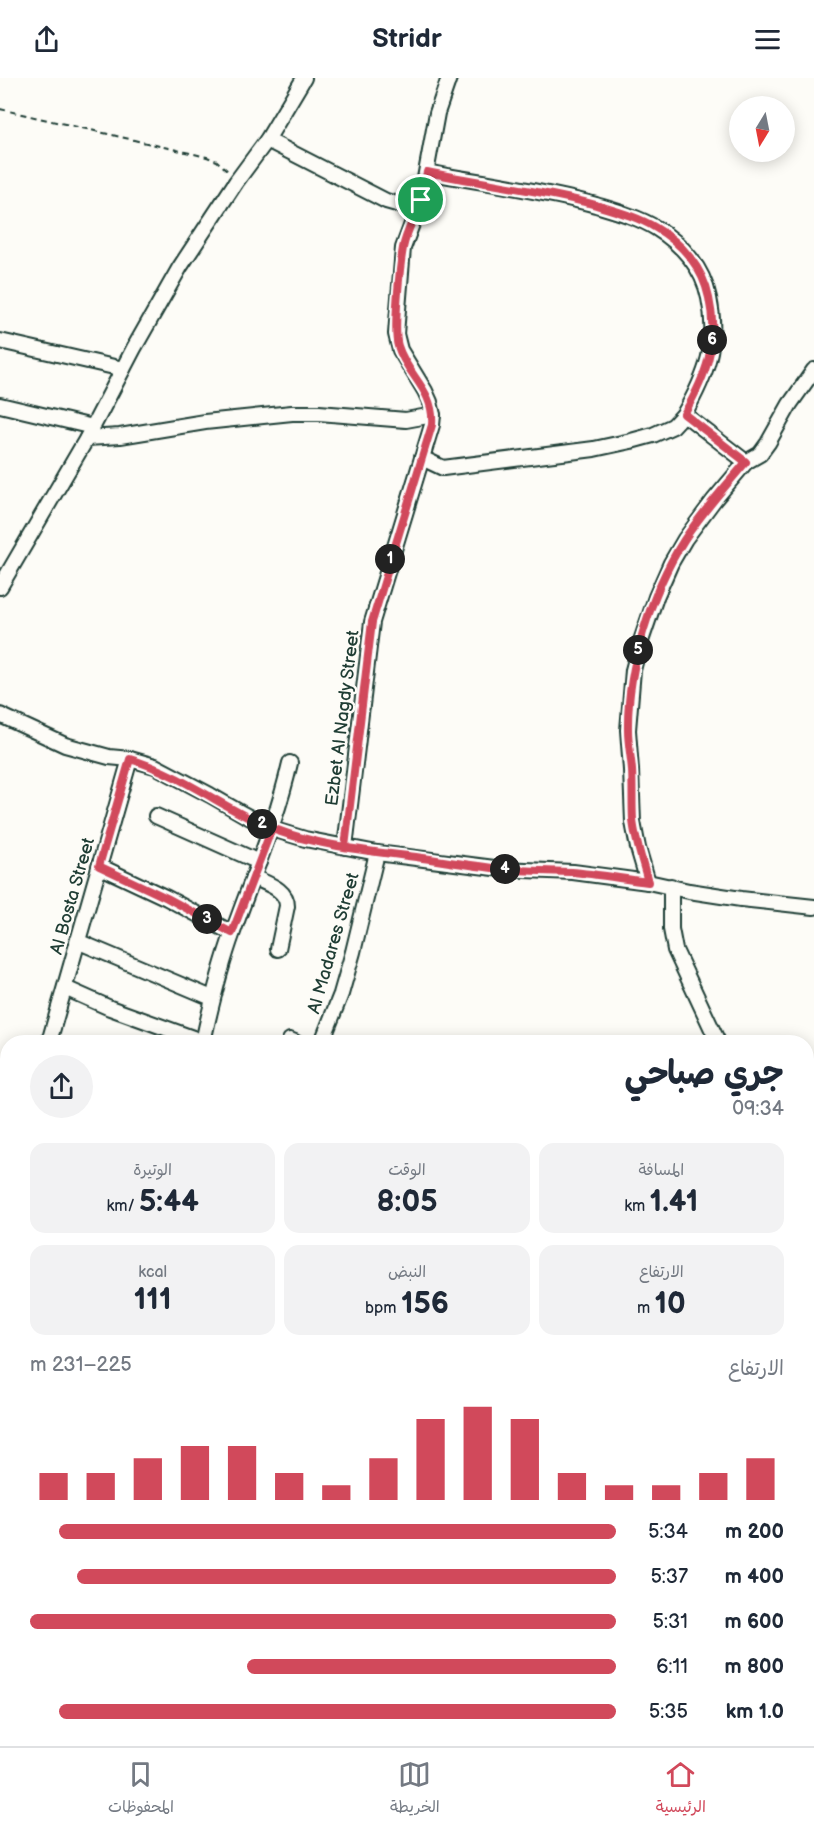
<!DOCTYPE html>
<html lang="ar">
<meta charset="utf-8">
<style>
:root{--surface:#fff;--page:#f2f2f3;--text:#1f2937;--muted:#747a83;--line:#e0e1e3;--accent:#d1495b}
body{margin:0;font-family:"Balsamiq Sans","Playpen Sans Arabic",sans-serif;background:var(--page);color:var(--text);direction:rtl;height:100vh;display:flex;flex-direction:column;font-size:22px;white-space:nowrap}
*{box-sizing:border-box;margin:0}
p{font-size:20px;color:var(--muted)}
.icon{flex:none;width:33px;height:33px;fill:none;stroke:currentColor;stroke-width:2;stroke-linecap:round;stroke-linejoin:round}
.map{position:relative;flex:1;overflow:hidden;direction:ltr}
.side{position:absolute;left:0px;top:957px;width:814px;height:711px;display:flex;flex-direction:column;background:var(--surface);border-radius:24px 24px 0 0;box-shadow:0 3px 15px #0003;direction:rtl}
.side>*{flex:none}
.needle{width:39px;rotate:190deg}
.buttons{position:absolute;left:729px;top:18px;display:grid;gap:12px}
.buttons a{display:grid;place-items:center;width:66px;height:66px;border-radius:50%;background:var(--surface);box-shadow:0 3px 15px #0003;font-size:30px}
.pin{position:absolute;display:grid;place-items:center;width:51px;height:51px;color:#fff;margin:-26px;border:3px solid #fff;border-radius:50%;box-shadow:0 2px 6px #0007}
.km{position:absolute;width:30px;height:30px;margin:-15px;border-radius:50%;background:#222;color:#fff;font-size:16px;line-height:30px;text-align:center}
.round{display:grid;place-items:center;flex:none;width:63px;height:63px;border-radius:32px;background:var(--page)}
.head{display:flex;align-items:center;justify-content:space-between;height:102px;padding:0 30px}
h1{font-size:33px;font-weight:700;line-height:45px}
.metrics{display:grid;grid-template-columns:repeat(3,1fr);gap:9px;height:102px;padding:6px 30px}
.metrics div{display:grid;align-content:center;border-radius:15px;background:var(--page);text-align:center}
.metrics b{font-size:30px;font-weight:700}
.metrics small{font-size:16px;font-weight:400}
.metrics p{font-size:16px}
.chart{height:168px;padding:12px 30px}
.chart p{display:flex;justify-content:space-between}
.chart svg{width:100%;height:108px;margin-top:6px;stroke:var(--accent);stroke-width:6}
ul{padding:0 30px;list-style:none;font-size:20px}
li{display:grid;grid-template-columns:96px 72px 1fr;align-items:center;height:45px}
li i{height:15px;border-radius:8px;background:var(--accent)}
header{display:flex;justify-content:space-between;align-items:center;height:78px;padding:0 30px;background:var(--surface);font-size:27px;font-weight:700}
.tabs{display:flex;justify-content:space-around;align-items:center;height:84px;border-top:2px solid var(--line);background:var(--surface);font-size:16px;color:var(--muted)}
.tabs a{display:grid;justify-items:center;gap:3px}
.tabs .selected{color:var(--accent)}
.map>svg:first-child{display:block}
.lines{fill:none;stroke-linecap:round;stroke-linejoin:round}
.minor-casing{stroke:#1f3d34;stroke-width:18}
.path{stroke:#1f3d34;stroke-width:2;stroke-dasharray:6 4.5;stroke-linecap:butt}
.minor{stroke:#fdfcf7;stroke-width:14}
.route-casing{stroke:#fff;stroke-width:12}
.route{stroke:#d1495b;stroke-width:8}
.labels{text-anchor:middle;stroke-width:5;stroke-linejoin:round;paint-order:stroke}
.street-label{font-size:18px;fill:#1f3d34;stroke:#fdfcf7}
</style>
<header><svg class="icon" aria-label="menu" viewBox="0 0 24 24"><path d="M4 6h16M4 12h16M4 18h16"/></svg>Stridr<svg class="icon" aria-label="share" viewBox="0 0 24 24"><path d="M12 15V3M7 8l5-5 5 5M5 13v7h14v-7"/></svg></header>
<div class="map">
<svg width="814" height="1668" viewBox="0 0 814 1668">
<rect width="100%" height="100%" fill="#fdfcf7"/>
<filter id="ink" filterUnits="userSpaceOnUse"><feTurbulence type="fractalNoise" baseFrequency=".0167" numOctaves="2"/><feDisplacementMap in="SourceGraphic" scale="12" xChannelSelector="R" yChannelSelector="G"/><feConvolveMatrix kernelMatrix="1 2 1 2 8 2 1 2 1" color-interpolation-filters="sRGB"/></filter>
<g filter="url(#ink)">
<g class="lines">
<defs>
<g id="minor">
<path d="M267,62L386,123L418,132"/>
<path d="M427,94C483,105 541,112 596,127C616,133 638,139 656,150C682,166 703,190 709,220C719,265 706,298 684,336L746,384"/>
<path d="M0,263L123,291"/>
<path d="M0,327L93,349"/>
<path d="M87,360L120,358L205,344L292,335H319L406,342L433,337"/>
<path d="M422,380L443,390L594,371L631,363L653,357L673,348L684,336"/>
<path d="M0,509L87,360L134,270L180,189L236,104L267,62L304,0"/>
<path d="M0,637L65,667L109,679L130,681L155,688L210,717L243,736L272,751L305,761L377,775L502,791L573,794L648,804L689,813L741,821L814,829"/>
<path d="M156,738L259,784"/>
<path d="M345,769L372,544L432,347L433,337L430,324L425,313L400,272L396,256L403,170L421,122L437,35L449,0"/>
<path d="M99,788L167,820L232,855"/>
<path d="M253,799C267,806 287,811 287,828L278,871"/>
<path d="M648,804L638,770L633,744L631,692L628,652L633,592L640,566L656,519L671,485L685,461L714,422L746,384L760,376L768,365L790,326L814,292"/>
<path d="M671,808V851L675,872L718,964"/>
<path d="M77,863L212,920"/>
<path d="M65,910L110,930L204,964"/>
<path d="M290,962L295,964"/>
<path d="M49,964L130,681"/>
<path d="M203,964C211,927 220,890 233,854C253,797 277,743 290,685"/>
<path d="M322,964L341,916L353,874L377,775"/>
<path d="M0,990L8,994"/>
<path d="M0,1057L8,1059"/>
<path d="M0,1144L8,1117"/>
<path d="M807,1174L814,1192"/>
<path d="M0,1244L8,1248"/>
<path d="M0,1401L8,1404"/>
<path d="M0,1569L8,1556"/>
<path d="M419,1660L420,1668"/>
<path d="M0,1663L17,1668"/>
<path d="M126,1668L127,1660"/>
<path d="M244,1668L247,1660"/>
<path d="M325,1668L328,1660"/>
</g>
</defs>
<!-- minor casing -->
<use href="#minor" class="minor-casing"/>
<!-- path -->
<path class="path" d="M0,31L207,79L217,83L229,94"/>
<!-- minor -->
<use href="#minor" class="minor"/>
</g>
</g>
<g class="lines" filter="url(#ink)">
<defs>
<path id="route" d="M421,122C416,138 406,153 403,170C400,187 393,253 398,268C407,298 435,312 432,347L372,544L345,769C320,765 296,760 272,751C223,730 183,697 130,681L99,788L167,820L232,855L272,750C318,768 367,773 416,779C444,783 473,788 502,791C525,793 548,793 571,794C597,796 623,801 648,804C643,784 635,763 633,742C632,726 633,709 632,692C631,679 628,665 628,652C627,590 651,514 684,462C702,434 725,409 746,384L684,336C706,298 719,265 709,220C703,190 682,165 656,150C638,139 616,133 596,127C541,112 483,106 427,94L421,122"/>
</defs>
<!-- route casing -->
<use href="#route" class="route-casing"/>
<!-- route -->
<use href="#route" class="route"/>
</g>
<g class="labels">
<!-- street labels -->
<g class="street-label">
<text transform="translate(342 640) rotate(-83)" y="6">Ezbet Al Nagdy Street</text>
<text transform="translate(72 818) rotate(-74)" y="6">Al Bosta Street</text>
<text transform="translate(333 865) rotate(-74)" y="6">Al Madares Street</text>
</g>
</g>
</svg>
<div class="buttons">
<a><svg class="needle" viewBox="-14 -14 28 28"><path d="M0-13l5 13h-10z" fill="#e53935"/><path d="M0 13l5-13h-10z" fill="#747a83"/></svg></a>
</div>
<div class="pin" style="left:421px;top:122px;background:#1e9e55"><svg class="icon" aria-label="arrive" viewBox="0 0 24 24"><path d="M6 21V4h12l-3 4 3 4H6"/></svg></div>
<b class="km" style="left:390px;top:481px">1</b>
<b class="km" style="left:262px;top:746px">2</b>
<b class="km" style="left:207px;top:841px">3</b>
<b class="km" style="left:505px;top:791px">4</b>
<b class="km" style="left:638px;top:572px">5</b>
<b class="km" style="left:712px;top:262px">6</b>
<section class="side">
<div class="head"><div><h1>جري صباحي</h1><p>09:34</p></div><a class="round"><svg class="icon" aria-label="share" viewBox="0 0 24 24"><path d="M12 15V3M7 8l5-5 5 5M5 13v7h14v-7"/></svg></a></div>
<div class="metrics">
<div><p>المسافة</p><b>1.41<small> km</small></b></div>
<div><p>الوقت</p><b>8:05</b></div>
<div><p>الوتيرة</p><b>5:44<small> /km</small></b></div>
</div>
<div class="metrics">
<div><p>الارتفاع</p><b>10<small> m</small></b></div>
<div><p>النبض</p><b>156<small> bpm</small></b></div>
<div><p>kcal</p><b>111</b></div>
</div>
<div class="chart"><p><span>الارتفاع</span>225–231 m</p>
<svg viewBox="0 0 160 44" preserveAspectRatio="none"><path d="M5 44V33M15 44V33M25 44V27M35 44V22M45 44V22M55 44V33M65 44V38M75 44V27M85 44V11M95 44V6M105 44V11M115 44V33M125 44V38M135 44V38M145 44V33M155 44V27"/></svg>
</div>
<ul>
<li><b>200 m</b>5:34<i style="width:95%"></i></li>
<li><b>400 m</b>5:37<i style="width:92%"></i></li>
<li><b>600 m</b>5:31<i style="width:100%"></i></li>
<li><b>800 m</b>6:11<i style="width:63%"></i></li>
<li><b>1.0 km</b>5:35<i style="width:95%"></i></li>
</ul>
</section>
</div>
<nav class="tabs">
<a class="selected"><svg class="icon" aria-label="home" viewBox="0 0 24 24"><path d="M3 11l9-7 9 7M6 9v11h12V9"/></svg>الرئيسية</a>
<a><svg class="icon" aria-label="map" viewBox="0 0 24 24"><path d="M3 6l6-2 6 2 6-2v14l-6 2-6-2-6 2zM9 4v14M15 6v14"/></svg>الخريطة</a>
<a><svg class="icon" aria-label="saved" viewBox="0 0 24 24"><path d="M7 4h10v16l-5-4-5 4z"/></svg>المحفوظات</a>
</nav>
